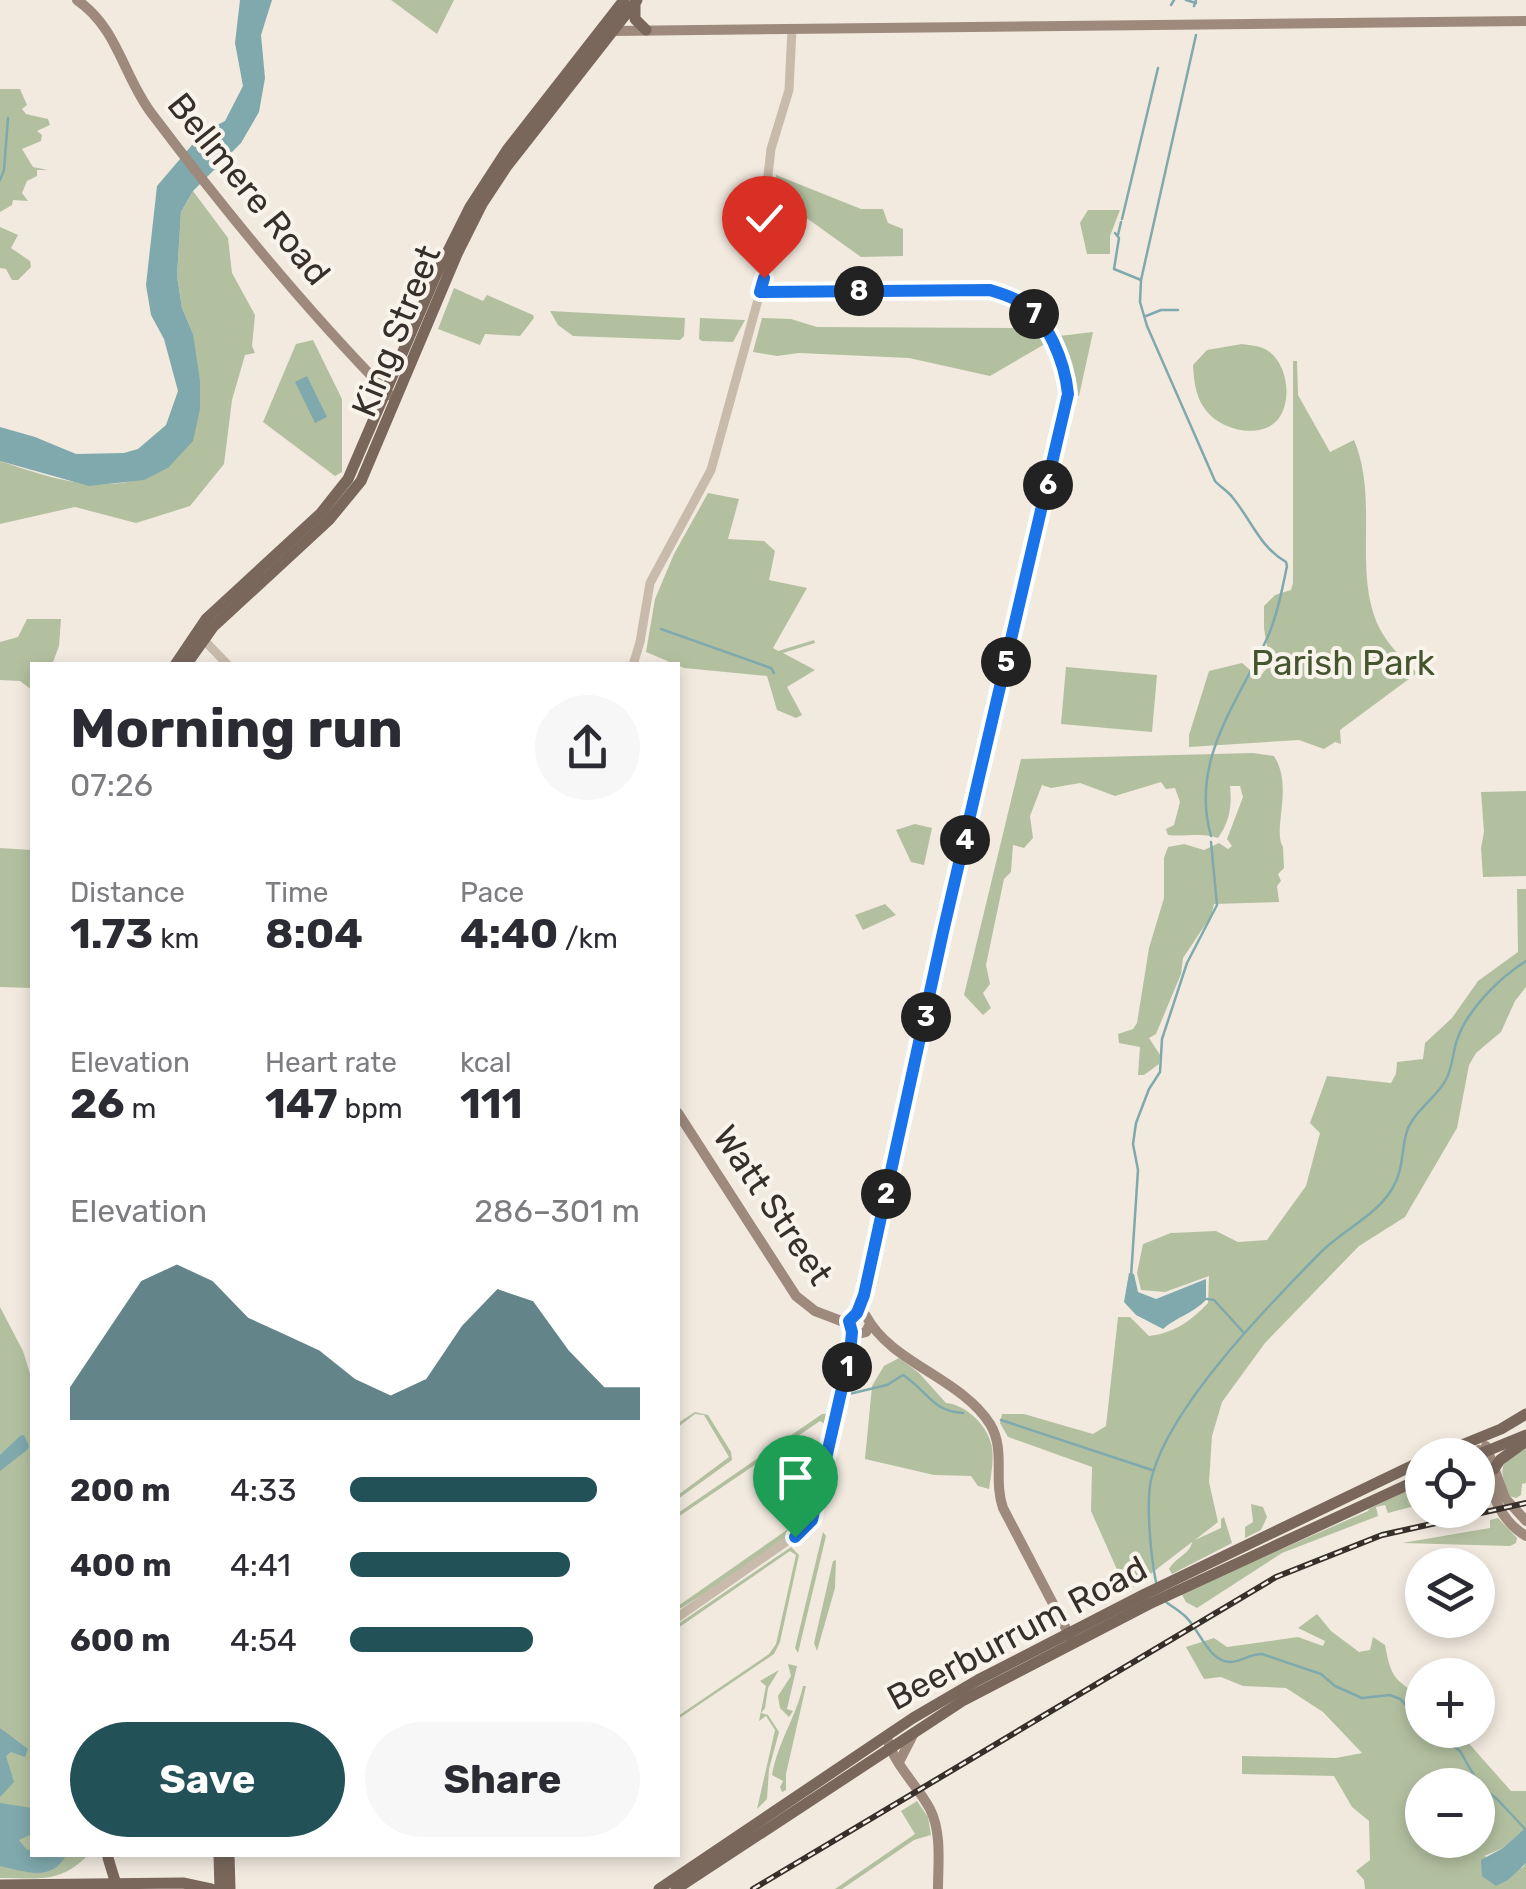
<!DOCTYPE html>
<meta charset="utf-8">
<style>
:root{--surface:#fff;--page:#f7f7f7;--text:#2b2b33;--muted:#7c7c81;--accent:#225157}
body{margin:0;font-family:Rubik,sans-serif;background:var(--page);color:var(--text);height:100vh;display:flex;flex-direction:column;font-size:38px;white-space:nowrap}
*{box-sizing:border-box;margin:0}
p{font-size:32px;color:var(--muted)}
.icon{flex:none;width:55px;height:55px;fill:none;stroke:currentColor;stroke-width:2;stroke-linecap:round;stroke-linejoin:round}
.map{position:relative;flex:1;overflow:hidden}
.details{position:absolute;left:30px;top:662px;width:650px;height:1195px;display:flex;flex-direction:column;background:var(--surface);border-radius:0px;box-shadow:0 5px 15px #0003}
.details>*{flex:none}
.buttons{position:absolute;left:1405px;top:1438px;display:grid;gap:20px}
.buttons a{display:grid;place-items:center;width:90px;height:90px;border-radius:50%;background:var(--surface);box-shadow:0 5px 15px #0003;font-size:50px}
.pin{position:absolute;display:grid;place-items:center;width:85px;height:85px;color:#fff;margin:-102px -42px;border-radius:50% 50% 50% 0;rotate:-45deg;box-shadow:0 0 10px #0007}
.pin .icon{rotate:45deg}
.km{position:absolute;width:50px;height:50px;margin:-25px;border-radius:50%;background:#222;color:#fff;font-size:28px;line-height:50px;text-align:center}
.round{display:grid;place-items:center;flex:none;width:105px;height:105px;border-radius:52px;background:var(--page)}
.headline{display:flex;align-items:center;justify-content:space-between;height:170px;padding:0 40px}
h1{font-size:55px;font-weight:700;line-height:75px}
.stats{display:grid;grid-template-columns:repeat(3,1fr);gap:15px;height:170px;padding:10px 40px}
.stats div{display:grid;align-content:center}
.stats b{font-size:42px;font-weight:700}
.stats small{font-size:28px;font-weight:400}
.stats p{font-size:28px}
.chart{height:280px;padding:20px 40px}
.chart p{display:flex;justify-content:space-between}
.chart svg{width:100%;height:180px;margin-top:10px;fill:var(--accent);opacity:.7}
.button{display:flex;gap:20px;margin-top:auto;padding:20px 40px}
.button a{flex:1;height:115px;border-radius:60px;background:var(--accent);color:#fff;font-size:40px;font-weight:700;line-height:115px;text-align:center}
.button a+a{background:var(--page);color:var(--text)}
ul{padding:0 40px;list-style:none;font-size:32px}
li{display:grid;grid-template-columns:160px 120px 1fr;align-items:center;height:75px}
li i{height:25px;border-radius:12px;background:var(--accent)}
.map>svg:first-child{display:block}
.green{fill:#b3c0a0;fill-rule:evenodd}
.water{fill:#7fa9ad}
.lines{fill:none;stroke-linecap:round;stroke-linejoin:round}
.stream{stroke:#7fa9ad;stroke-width:2.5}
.tertiary{stroke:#c9bbab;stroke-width:9}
.secondary{stroke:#9d8a7d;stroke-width:10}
.primary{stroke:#79675c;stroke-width:11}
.rail-casing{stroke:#382f2a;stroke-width:6}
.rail{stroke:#f9f4eb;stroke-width:2.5;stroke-dasharray:8;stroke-linecap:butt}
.route-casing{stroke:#fff;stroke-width:20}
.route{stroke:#1a73e8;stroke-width:12}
.labels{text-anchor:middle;stroke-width:8;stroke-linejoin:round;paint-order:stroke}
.street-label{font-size:35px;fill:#382f2a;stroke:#f9f4eb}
.park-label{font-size:35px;fill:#45552f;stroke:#f9f4eb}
</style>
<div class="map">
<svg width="1526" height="1889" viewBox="0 0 1526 1889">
<rect width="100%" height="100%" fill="#f2eadf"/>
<!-- green -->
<g class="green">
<path d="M391,0H454L437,34Z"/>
<path d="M0,89H20L27,105L22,109L26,114L48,119L50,125L37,131L42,135L41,141L22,149L33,167L48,170H37V176L27,181L22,193L28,201L13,200L12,205L0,212Z"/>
<path d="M776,175L861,209H883L888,223L903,229V256L861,257L773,194Z"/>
<path d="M193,191L228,238L232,273L255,315L252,346L255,353L245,355L232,400L224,464L190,506L136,523L75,507L0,524V461C60,481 108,498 168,468L193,334L182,308L177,276L181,212Z"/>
<path d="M1088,210H1120L1110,236V254H1087L1080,223Z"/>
<path d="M0,227L18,235L11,248L30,261L31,267L18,280H12L6,269L0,268Z"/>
<path d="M454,288L483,301L487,295L533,315L534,318L520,336L485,334L480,345L438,329Z"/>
<path d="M550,311L685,318L684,336L680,340L573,336L558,325Z"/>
<path d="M700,318L745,320L733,342L702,341L699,339Z"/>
<path d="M762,318L791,319L817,327L1036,328L1045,344L990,376L909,358L799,353L777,356L753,352Z"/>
<path d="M1093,332L1079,396L1075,395L1059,336Z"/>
<path d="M313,340L342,399V472L335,476L263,422L296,344Z"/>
<path d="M1242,344C1249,345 1259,346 1265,349C1287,361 1293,398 1279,418C1262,441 1219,430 1205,409C1195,396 1194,380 1193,365L1207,350Z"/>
<path d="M1293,361H1297L1298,395L1330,452L1354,440C1380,501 1351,575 1381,631C1390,647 1404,660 1417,673L1340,730L1341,744L1335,742L1324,749L1299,740L1189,747V735L1209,671L1242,663L1256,675L1262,674L1270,665L1264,628V606L1275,595L1291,590L1293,583Z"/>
<path d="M708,493L739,499L728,539L764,541L775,551L769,580L807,588L773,648L778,651L814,640L815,643L783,653L815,670L787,687L802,715L796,718L777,710L767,676L684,668L646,652L655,599L674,554Z"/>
<path d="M27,619H61L59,646L52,665H32V690L20,681L0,680V642L18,637Z"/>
<path d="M1066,667L1157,675L1152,732L1061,724Z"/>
<path d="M1253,753L1274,756C1294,787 1272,829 1283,847L1284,868L1278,874L1281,881L1277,886L1279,902L1214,904L1211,916L1183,958L1181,974L1156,1034L1149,1038L1160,1055L1159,1064L1144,1075H1138L1140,1047L1119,1043L1118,1034L1133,1029L1137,1023L1149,948L1164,898V858L1168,847L1184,844L1204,850L1219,843L1228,849L1232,846L1227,839L1243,797L1240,786H1230C1232,806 1230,821 1218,838C1201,832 1186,837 1168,835L1166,829L1174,825L1180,802L1175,788L1166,789L1161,782L1115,796L1080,783L1051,788L1042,785L1030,816L1033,838L1024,848L1013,845L1011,872L1004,879L986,965L990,984L983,993L991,1008L983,1015L964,995L1021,759Z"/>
<path d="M1526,791V876L1483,877L1481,848L1484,832L1481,792Z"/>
<path d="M915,824L932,828L924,865L911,862L896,830Z"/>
<path d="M0,848L32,850V988L0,987Z"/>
<path d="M1517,889H1526V987L1515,1001L1501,1032L1476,1053L1469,1065L1457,1128L1405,1217L1359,1246L1265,1343L1222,1402L1212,1436L1209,1482L1218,1522L1195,1540L1221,1528V1519L1224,1517L1232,1543L1172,1574L1169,1569C1176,1557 1190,1554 1192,1542L1127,1592L1091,1511L1092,1467L1008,1437L1000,1423L1002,1414H1024L1093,1434L1106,1426L1118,1317H1130L1149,1336C1174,1333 1191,1321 1208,1303L1209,1276L1165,1292L1141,1290L1137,1273L1143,1244L1171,1233L1216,1231L1238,1242L1267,1240L1306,1186L1320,1133L1310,1123L1327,1076L1391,1083L1396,1074L1397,1062L1423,1059L1425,1043L1452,1018L1478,981L1518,952Z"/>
<path d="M885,904L896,915L863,930L855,915Z"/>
<path d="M0,1307L23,1351L32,1380V1855H88C60,1884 38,1878 0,1878Z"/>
<path d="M899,1358L919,1373L946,1403C967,1405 988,1426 992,1447C994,1460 991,1476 989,1489L978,1486L971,1476L934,1475L865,1459L872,1386L884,1366Z"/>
<path d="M695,1412L708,1415L731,1452L732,1460L678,1499V1495L729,1457L704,1415L695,1414L678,1427V1423Z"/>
<path d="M822,1414H828L830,1420L804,1524L723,1582L678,1610V1606L804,1518L825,1424L820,1421L678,1517V1513Z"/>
<path d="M1526,1446V1483L1522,1484L1521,1495L1516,1498L1509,1496C1498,1464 1499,1465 1526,1446Z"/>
<path d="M1422,1483V1504L1388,1513L1385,1505L1376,1507L1378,1516L1282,1553L1197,1608L1186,1602L1181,1593L1368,1511L1369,1509Z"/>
<path d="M1251,1504L1263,1507L1267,1517L1261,1530L1245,1538V1527L1253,1522Z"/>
<path d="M1498,1518L1517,1538L1516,1543L1510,1546L1402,1543L1490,1528V1520Z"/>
<path d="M823,1532L826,1536L798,1653L795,1648Z"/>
<path d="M791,1547L799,1555L780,1642L774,1654L678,1719V1716L769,1654L776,1644L796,1555L790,1551L678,1628V1624Z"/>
<path d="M836,1560L835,1588L817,1651L814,1643L833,1561Z"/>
<path d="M1317,1614L1331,1631L1359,1652L1370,1650L1373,1637L1385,1645C1391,1677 1394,1680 1422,1697V1730H1457L1511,1791H1526V1827L1503,1848L1484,1856L1522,1868L1526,1863V1889H1365L1364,1880L1356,1871L1370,1860L1369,1821L1352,1807L1334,1776L1242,1774V1756L1336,1758L1362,1753L1323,1712L1286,1688L1243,1686L1221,1677L1204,1679L1186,1647L1214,1638L1227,1647L1298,1637L1323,1646L1325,1641L1298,1628ZM1422,1785H1478V1840H1422Z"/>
<path d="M788,1664L797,1666L787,1709L793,1711L789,1717L780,1708L778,1696L791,1676Z"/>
<path d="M779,1670L768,1688L765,1708L761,1713L768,1715L779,1732L769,1769L767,1799L757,1809L775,1730L766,1716L759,1721L766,1686L760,1681Z"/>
<path d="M803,1686H806L786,1774V1790L782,1792L780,1787L783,1781L772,1775C778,1742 796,1717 803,1686Z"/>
<path d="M917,1801L928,1817L931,1835L914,1840L842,1889H835L915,1834L901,1811Z"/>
</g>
<!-- water -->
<g class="water">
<path d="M240,0H272L261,35L265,78L259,112L241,143L193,191L181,212L177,276L182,308L193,334L200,381V409L193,441L168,468L144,480L89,486L0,461V427L35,437L76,454L124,453L138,449L166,425L178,391L164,339L151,315L146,285L157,186L203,132L225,121L243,86L235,43Z"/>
<path d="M307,376L327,417L315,423L295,382Z"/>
<path d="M1129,1273L1134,1274L1138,1292L1156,1299L1206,1279V1300C1192,1314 1178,1316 1163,1329L1136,1315L1124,1302Z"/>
<path d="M24,1435L29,1446L27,1450L0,1471V1455L20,1436Z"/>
<path d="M0,1728L28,1749L25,1757L11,1752L6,1756L14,1782L0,1797Z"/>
<path d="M0,1803L32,1808V1834L19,1840L26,1849L32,1851V1855H66C52,1883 24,1871 0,1866Z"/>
<path d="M1526,1827V1863L1508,1880L1496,1886L1482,1876L1481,1860L1503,1848Z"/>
</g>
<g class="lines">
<!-- stream -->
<g class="stream">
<path d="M1186,0L1196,3"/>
<path d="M1171,5L1174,0"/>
<path d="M1194,6L1196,0"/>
<path d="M1196,35L1141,280L1140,302L1147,326L1215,481C1220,487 1228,491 1233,498C1252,521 1259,546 1286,562L1287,566C1282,590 1278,612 1269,634C1240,700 1189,759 1211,836"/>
<path d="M0,180L4,170L8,118"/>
<path d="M1122,219L1158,68"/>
<path d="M1115,233L1119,238L1114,269L1141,280"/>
<path d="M1118,235L1121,222"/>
<path d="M1146,316L1161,310H1178"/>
<path d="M661,629L771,668L774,673"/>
<path d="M1131,1277L1138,1170L1133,1144L1136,1123L1149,1089L1160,1072L1162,1039L1187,963L1217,905L1211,842"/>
<path d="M1207,1299L1214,1300L1244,1333"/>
<path d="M849,1394L887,1385L903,1375C928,1391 931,1411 963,1413"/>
<path d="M1001,1420L1152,1470"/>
<path d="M1156,1582C1151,1558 1145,1499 1152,1476C1171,1405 1267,1307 1319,1254C1341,1231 1376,1216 1392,1189C1404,1170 1401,1150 1407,1131C1413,1113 1434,1099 1444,1083C1453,1070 1452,1054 1457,1040C1467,1010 1499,978 1526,961"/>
<path d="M1166,1602C1173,1607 1180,1611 1186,1617C1200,1631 1209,1662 1231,1662C1243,1661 1249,1654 1262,1654L1321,1674L1335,1686L1362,1698L1390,1695L1400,1699L1422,1721"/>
<path d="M1432,1730L1460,1751L1480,1786L1497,1799L1526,1830"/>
</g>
<!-- tertiary -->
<g class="tertiary">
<path d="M760,292L989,290C1001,294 1016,298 1025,306C1054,329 1072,376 1066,412L857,1313"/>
<path d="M202,638L228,665"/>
<path d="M633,665L640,642L650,583L711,470L764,278V210L771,149L789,90L792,29"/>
<path d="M678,1617L810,1525L850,1353L852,1332"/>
</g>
<!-- secondary -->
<g class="secondary">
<path d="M77,0C118,28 123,76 152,114C226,212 305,309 391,396"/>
<path d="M608,28L613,31L1526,21"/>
<path d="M678,1113L796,1296L815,1311L849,1324"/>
<path d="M870,1324L866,1332L858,1334L851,1330L849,1322L855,1314L866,1316C891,1363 961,1378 990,1424C1006,1450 993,1480 1003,1508L1072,1640"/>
<path d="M1486,1446L1505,1498L1526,1521"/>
<path d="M1479,1450C1491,1483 1493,1516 1526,1536"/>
<path d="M888,1741C896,1767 918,1786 930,1809C942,1833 938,1863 938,1889"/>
<path d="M899,1762L914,1733"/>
</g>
<!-- primary -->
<g class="primary">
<path d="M635,3V19L646,30"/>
<path d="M175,665L206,619L321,513L348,479L436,275L470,207L507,150L624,0"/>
<path d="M186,665L213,627L329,520L361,481L457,254L482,204L507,166L637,0"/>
<path d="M1437,1455L1501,1429L1526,1414"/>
<path d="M1477,1455L1526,1435"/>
<path d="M1478,1468L1488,1478"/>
<path d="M1494,1469L1500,1460L1522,1444"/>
<path d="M219,1855L220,1889"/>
<path d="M229,1855L230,1889"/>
<path d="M108,1858L116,1884"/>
<path d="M0,1885L183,1883L211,1889"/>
<path d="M659,1889L913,1718L978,1680L1145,1594L1422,1461"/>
<path d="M676,1889L964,1700L1149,1604L1422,1478"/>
</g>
<defs>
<path id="rail" d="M753,1889L1276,1577L1382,1535L1526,1503"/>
</defs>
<!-- rail casing -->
<use href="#rail" class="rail-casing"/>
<!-- rail -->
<use href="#rail" class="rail"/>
</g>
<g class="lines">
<defs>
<path id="route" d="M764,278L760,292L990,290C999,293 1011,296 1020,302C1048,318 1065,363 1068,394L943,932L864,1295L857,1313L849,1321L852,1332L850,1353L812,1520L795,1537"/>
</defs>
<!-- route casing -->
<use href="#route" class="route-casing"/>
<!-- route -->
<use href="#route" class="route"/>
</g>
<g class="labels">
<!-- street labels -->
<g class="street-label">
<text transform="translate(249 189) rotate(51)" y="12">Bellmere Road</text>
<text transform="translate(396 331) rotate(-68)" y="12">King Street</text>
<text transform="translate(773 1205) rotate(56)" y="12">Watt Street</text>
<text transform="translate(1017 1633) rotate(-28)" y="12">Beerburrum Road</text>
</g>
<!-- park labels -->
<g class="park-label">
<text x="1343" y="675">Parish Park</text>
</g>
</g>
</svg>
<div class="buttons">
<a><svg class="icon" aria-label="locate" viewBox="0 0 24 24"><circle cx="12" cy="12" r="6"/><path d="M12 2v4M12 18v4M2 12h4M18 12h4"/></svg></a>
<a><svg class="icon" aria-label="layers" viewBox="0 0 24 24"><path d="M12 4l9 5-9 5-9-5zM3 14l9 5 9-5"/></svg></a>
<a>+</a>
<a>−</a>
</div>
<div class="pin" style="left:795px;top:1537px;background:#1e9e55"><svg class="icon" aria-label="arrive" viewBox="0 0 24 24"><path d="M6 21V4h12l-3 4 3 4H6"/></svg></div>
<div class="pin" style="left:764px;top:278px;background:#d93025"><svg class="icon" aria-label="check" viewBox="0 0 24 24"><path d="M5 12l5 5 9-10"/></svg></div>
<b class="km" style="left:847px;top:1367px">1</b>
<b class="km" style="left:886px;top:1194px">2</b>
<b class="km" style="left:926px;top:1017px">3</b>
<b class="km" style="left:965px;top:840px">4</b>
<b class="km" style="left:1006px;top:662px">5</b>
<b class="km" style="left:1048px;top:485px">6</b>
<b class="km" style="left:1034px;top:314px">7</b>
<b class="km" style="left:859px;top:291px">8</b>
<section class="details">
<div class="headline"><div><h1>Morning run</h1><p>07:26</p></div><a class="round"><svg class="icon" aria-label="share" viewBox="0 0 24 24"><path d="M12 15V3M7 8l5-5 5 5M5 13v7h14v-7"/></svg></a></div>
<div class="stats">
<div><p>Distance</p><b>1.73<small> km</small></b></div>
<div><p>Time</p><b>8:04</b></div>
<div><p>Pace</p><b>4:40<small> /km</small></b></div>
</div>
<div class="stats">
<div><p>Elevation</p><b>26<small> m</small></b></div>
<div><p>Heart rate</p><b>147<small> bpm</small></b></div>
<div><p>kcal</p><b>111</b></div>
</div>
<div class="chart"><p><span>Elevation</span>286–301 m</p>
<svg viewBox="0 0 160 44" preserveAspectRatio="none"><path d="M0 44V36L10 23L20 10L30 6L40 10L50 19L60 23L70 27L80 34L90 38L100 34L110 21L120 12L130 15L140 27L150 36L160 36V44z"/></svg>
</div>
<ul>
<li><b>200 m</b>4:33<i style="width:85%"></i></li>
<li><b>400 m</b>4:41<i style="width:76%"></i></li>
<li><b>600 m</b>4:54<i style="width:63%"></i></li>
</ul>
<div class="button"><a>Save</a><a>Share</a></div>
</section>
</div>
